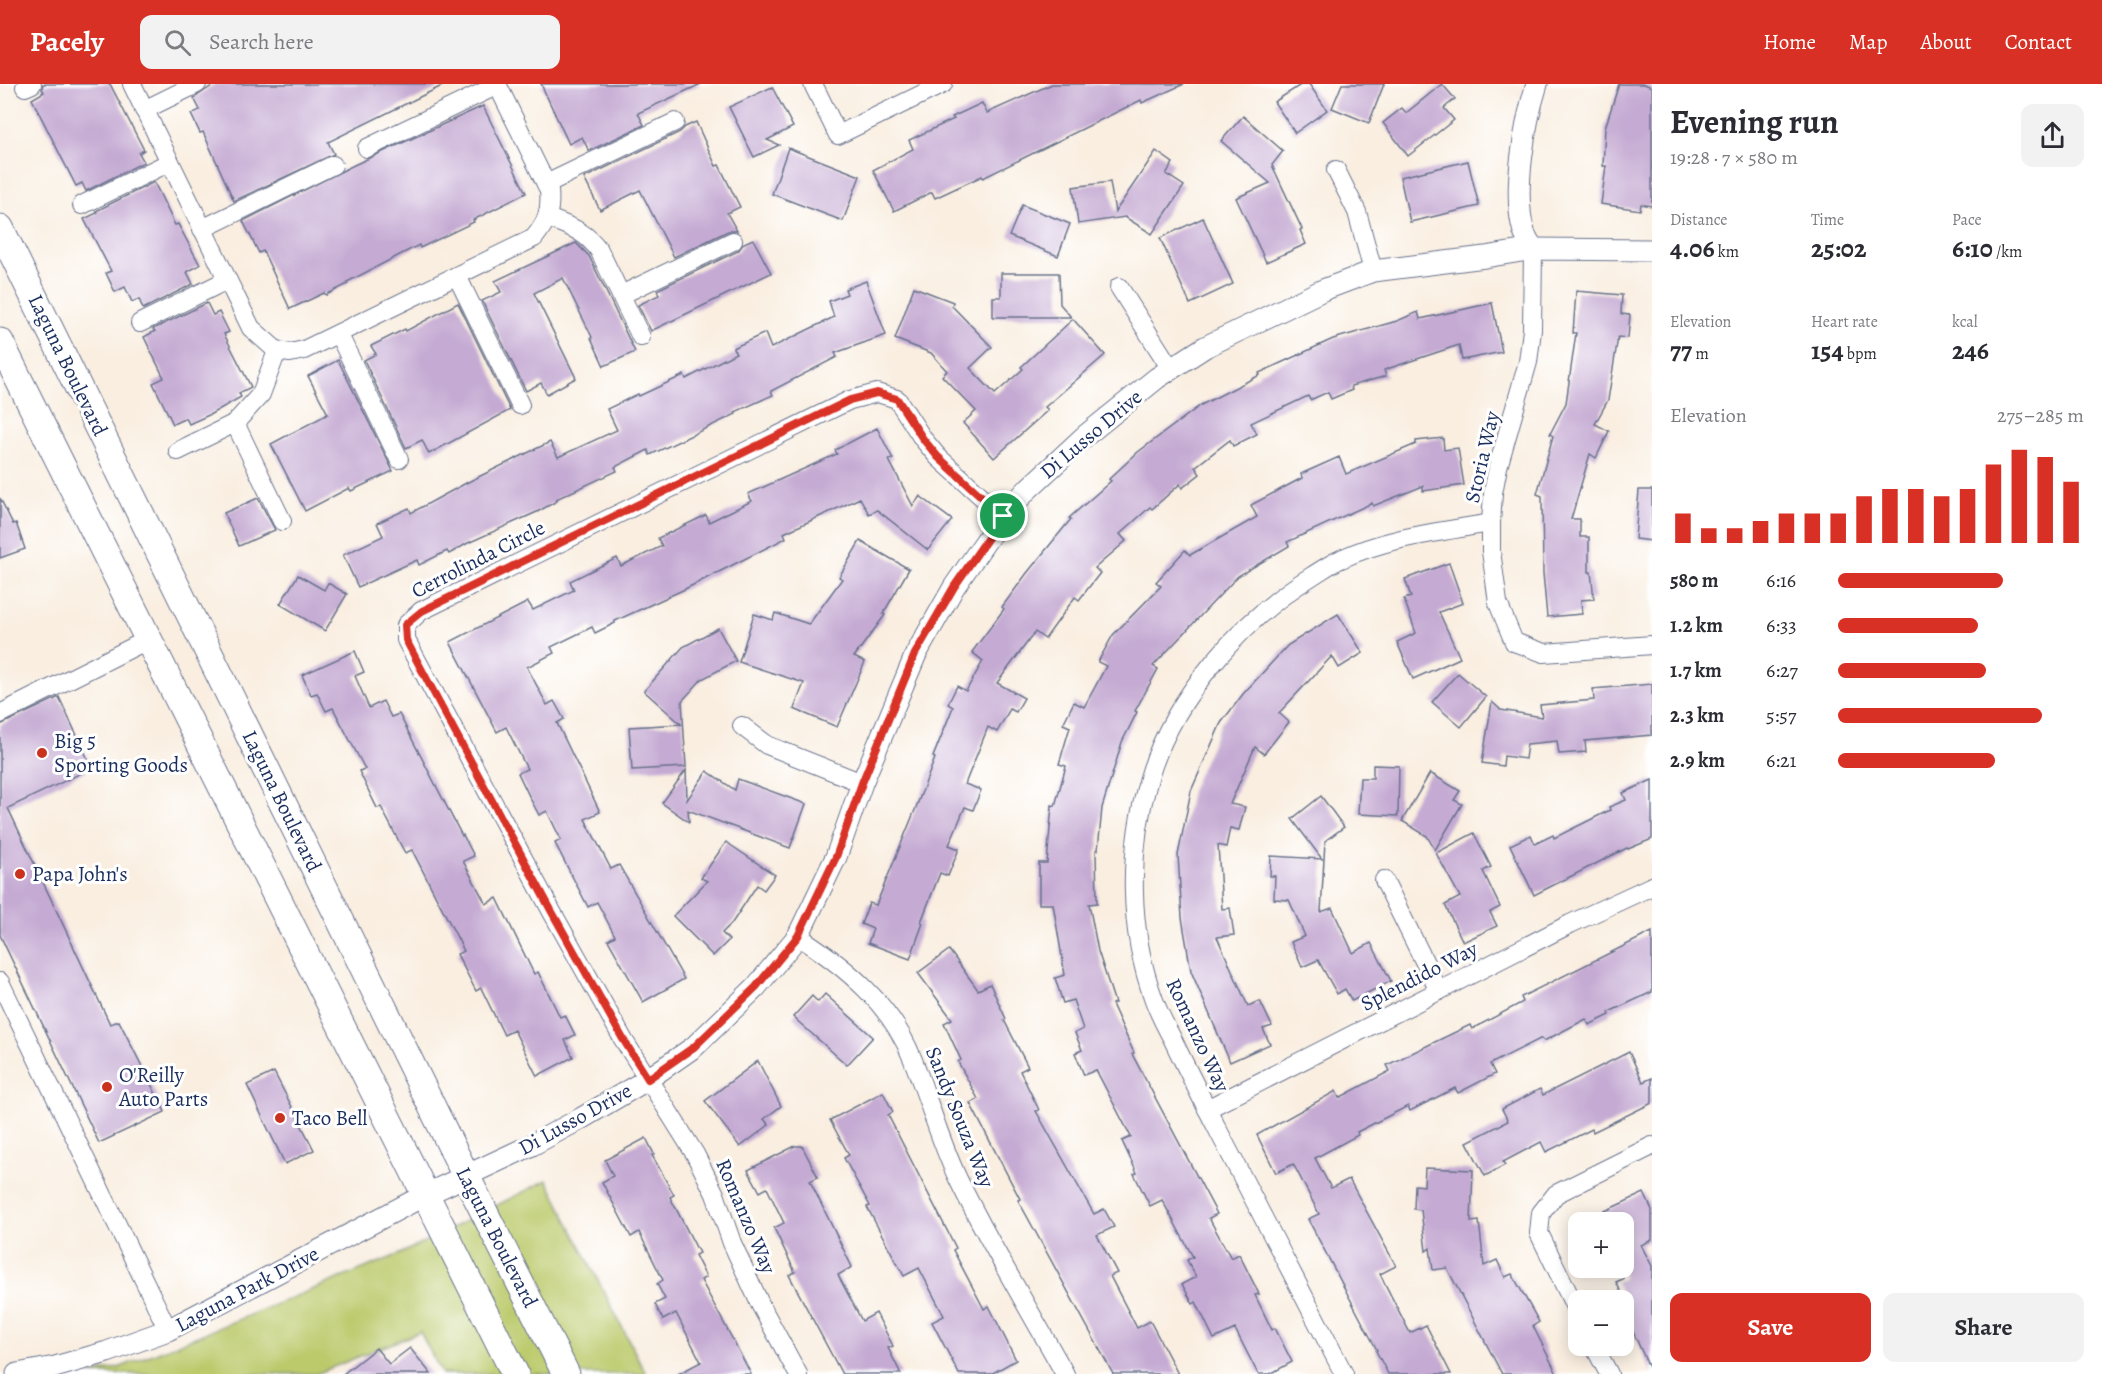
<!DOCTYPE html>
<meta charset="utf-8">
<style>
:root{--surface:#fff;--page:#f2f2f3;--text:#2b2b33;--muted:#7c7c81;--accent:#d93025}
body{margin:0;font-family:Alegreya,serif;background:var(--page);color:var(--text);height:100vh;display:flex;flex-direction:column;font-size:22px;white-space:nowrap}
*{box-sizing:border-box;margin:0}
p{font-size:20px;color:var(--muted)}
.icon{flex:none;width:33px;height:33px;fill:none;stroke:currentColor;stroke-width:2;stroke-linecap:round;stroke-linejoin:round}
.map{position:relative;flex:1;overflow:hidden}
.drawer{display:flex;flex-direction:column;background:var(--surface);width:450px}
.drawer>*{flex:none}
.buttons{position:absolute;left:1568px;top:1128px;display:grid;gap:12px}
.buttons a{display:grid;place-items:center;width:66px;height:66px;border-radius:12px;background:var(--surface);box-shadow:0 3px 15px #0003;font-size:30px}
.pin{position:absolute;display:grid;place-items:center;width:51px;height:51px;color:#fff;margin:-26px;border:3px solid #fff;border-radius:50%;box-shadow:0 2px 6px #0007}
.round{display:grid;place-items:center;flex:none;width:63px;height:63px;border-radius:12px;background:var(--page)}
.headline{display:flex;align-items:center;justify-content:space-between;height:102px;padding:0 18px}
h1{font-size:33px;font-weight:700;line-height:45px}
.stats{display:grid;grid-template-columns:repeat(3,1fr);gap:9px;height:102px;padding:6px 18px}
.stats div{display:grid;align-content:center}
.stats b{font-size:26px;font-weight:700}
.stats small{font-size:16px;font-weight:400}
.stats p{font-size:16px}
.chart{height:168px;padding:12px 18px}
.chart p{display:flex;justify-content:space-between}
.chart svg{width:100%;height:108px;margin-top:6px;stroke:var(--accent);stroke-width:6}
.action{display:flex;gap:12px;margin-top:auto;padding:12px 18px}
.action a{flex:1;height:69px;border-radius:12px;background:var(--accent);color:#fff;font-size:24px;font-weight:700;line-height:69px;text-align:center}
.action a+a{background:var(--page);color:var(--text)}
ul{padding:0 18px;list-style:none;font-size:20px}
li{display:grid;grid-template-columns:96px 72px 1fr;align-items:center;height:45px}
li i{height:15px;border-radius:8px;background:var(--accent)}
header{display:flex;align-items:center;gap:36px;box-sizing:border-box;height:84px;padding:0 30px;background:var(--accent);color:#fff}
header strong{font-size:28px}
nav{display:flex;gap:33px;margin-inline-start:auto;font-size:21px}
.search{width:420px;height:54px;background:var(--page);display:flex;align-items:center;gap:15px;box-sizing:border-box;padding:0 21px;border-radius:12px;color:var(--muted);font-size:22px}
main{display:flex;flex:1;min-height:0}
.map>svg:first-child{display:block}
.green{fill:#bcca6c;stroke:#6c7c65;stroke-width:1.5}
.building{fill:#c5aad3}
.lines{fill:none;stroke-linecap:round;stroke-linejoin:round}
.minor-casing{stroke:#69728c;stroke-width:20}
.tertiary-casing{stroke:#69728c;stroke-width:23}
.primary-casing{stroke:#69728c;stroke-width:29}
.minor{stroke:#fff;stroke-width:18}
.tertiary{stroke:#fff;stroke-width:21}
.primary{stroke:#fff;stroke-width:27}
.route-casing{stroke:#fff;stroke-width:12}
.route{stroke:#d93025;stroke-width:8}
.poi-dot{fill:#c8321e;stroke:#fff;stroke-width:2}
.labels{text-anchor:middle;stroke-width:6;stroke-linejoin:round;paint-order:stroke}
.street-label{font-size:21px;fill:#1b2f5e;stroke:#fff}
.poi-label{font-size:21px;fill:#1b2f5e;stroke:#fff;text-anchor:start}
</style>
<header>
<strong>Pacely</strong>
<div class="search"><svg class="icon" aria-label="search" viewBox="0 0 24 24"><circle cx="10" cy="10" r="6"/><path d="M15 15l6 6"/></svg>Search here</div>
<nav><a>Home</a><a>Map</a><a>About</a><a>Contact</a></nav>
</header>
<main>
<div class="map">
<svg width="1652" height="1290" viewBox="0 0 1652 1290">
<rect width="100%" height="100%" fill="#fff"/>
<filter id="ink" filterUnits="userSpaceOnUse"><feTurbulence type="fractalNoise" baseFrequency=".0167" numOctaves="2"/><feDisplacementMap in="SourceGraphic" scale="12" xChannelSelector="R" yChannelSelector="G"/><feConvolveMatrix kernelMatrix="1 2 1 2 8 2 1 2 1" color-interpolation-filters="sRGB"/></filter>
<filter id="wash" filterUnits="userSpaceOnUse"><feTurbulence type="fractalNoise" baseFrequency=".008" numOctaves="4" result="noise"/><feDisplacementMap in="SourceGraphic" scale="24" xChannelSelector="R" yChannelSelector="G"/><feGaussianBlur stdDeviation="1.35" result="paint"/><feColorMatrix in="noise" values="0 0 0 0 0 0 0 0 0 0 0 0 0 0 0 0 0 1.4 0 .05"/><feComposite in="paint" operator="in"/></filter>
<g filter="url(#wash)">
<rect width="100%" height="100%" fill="#f9eee0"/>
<!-- green -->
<path class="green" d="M547,1096L646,1290H442L420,1248L316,1290H90L121,1283L400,1170Z"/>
<g id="blocks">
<!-- building -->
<g class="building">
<path d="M43,0H110L144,66L139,69L144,78L86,107L82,99L76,102L32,15L44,8L42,5Z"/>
<path d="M215,0H446L328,58L334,70L234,117L203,48L200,49L191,30L200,26L194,14Z"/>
<path d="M541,0H701L638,29L644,41L589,67L582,53L569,60Z"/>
<path d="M1052,0H1184L1142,19L1141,16L983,94L982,92L935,114L932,108L894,127L873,86L913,65L909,56L954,35L952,33L982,19L987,29Z"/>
<path d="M1302,0H1309L1327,26L1295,49L1274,18Z"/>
<path d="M1342,0H1384L1369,39L1332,24Z"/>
<path d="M1442,0L1455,15L1444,24L1454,36L1408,72L1383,39L1402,24L1406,29Z"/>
<path d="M1619,0H1644L1652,3V122L1641,120L1640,126L1601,120L1606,82H1603L1605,44Z"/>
<path d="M772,3L793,43L767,56L779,61L754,73L729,23Z"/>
<path d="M483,22L526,109L473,136L474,138L420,164L419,161L347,198L348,200L326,211L324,209L290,225L263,167L259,169L243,137L354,81Z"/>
<path d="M1243,32L1283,67L1272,81L1302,145L1300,146L1306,160L1266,178L1236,114L1270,99L1221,57Z"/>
<path d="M696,38L716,82L719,81L740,123L727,129L737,147H728L674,173L640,106L600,126L584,94L680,48L685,43Z"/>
<path d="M788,64L860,92L843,137L772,110Z"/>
<path d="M1156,67L1173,79L1166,90L1184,102L1152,150L1125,133L1078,140L1073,103L1110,98L1115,128Z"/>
<path d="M1468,77L1479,122L1410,138L1400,93Z"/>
<path d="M154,98L175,141L178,140L200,181L187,188L193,200L143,225L139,215L132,218L125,203L115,208L106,189L111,187L84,135L97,129L96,127Z"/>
<path d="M1022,121L1070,140L1058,172L1009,152Z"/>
<path d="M1203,134L1233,200L1190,220L1160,154Z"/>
<path d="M753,155L771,189L651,247L638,221L659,211L657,206L738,167L744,159Z"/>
<path d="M576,159L589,172L635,268L604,282L591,254L592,253L563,194L534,209L576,294L547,310L541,299L526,307L482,217L501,208L495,197Z"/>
<path d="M1001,189H1059L1060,220L1071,233H993V213H1001Z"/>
<path d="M866,197L886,251L835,269L837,273L771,307L773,311L735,328L736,330L650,371L648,366L615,383L617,387L556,415L557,417L537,428L468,459L449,470L447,467L419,481L417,476L358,503L343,471L383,452L377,439L409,424L411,429L468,398L550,358L558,373L617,346L607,325L638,310L639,312L684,291L686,295L736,269L733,264L765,249L771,264L834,233L829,217L847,210L845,205Z"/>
<path d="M914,203L953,218L952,222L992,263L970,284L995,310L1023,285L1021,283L1073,235L1105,271L1045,323L1048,326L994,374L963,339L976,327L942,292L947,287L931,269L895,255Z"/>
<path d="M1576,207L1622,211L1621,230L1630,231L1628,254L1618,253L1608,316L1595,340L1609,347L1596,374L1590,370L1571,435H1580V453H1589V488H1591L1594,515L1581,516L1582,530L1547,533L1543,489L1542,412L1537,410L1553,352L1550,350L1566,319L1576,249H1573Z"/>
<path d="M207,219L213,231L219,228L229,248L224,250L251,303L239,309L241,313L211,330L189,340L186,334L173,340L153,299L164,294L144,253L155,247L153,245Z"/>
<path d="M458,219L510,326L429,370L422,356L406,364L364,276L376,270L371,262L405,245L406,247Z"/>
<path d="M1492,219L1502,268L1462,276L1459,261L1384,286L1386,292L1351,302L1352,306L1331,315L1328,308L1310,316L1308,312L1251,339L1257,350L1233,362L1230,356L1195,383L1200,390L1182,404L1180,400L1152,425L1150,423L1120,450L1126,457L1095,484L1100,489L1079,516L1075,513L1045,555L1035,548L997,599L1024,614L1016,628L1010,625L997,648L988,643L965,700L981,706L973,726L965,723L949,761L959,765L948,792L940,789L921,838L923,839L910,875L868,859L873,845L861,840L869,819L876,821L915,726L935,674L933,673L953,623L948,620L957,602L966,607L983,577L972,568L1004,525L1002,523L1027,489L1071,435L1069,434L1111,397L1109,395L1138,368L1201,321L1260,291L1259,289L1333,255L1397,237L1418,228L1420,235Z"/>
<path d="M338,276L393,387L351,407L349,404L305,427L271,360L328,330L308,292Z"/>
<path d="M877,344L893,375L889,376L913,422L920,412L952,436L928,466L877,426L869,430L860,414L784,449L786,454L685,505L615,537V539L595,549L592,543L551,563L554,569L527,583L547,621L554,617L564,635L557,639L600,728L585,735L611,785L619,781L684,895L643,918L608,856L615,852L597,818L588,823L555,759L561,756L547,727L539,731L531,716L518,689L527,685L506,643L497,648L450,558L528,518L533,526L574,506L570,497L617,474L621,482L662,462L658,454L706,431L709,438L725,430L752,417L748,410L837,370L835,366Z"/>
<path d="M1443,354L1444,366L1458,364L1464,401L1423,407V402L1373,422L1372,419L1287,458L1289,462L1238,492L1153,582L1158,585L1135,627L1137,628L1122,658L1102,724L1098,766H1096L1097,819L1089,820L1098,867L1115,919L1112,920L1134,969L1132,970L1217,1130L1209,1134L1231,1174L1239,1170L1259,1210L1255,1211L1272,1246L1275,1244L1292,1278L1270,1290H1258L1235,1245L1214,1255L1196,1218L1193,1220L1182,1200L1196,1193L1187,1176L1193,1173L1162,1116L1150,1122L1134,1090L1137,1089L1122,1057L1131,1053L1096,986L1084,991L1075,969L1082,966L1075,949L1083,945L1073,916L1063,919L1055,894L1065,891L1053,820H1039V779H1047L1052,721L1055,722L1066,682L1059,680L1070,643L1063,640L1074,618L1084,623L1095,603L1106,582L1098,578L1113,551L1161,502L1156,498L1185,466L1190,471L1257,433L1251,421L1302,394L1301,390L1339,373L1346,390L1416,360V357Z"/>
<path d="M1639,406H1652V457L1635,455Z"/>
<path d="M0,414L13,440L16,439L25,465L0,474Z"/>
<path d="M258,414L275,446L239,462L224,429Z"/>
<path d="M860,457L909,485L883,530L885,531L854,573L865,578L837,643L794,625L804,599L739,578L754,530L773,536L775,529L809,540L842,495L839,493Z"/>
<path d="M1449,479L1463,519L1439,528L1460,574L1413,595L1397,558L1416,549L1404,515L1411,513L1405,495Z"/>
<path d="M298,491L324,506L328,499L347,510L325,547L280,520Z"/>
<path d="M1338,530L1363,569L1339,584L1332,572L1279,629L1289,638L1264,670L1255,663L1230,720L1245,723L1239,746L1230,744L1226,763L1218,761L1222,825L1230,824L1234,851L1217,853L1248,922L1260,917L1272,942L1263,945L1270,960L1230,978L1191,887L1182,834L1178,771L1191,707L1221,639L1243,610L1288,561Z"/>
<path d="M718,544L736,577L702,595L682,617L686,683L632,686L629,643L681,640L644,607L683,563Z"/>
<path d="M355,567L364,588L355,592L369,624L383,617L391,633L399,630L462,752L463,751L474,772L463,777L486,820L497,814L534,890L538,888L560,933L565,931L575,951L565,956L573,973L537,992L514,946L504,951L481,904L476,907L457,870L464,867L412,766L405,769L381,723L377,724L359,687L365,685L333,624L326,627L317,609L311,611L302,591Z"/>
<path d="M1458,589L1486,613L1461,643L1432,618Z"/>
<path d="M1652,600V651L1585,657L1586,668L1559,670L1557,657L1527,660L1525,675L1504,672L1503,682L1482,679L1492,618L1501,626L1542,633L1540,621L1594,616L1593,605Z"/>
<path d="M59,613L92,684L8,724L110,940L119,937L165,1028L99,1059L0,851V641Z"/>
<path d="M1373,681L1399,682L1398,732L1358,730L1360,694H1373Z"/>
<path d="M686,686L687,716L707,687L735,706L738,695L806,720L790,764L688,726L689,738L662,719Z"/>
<path d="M1430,689L1460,707L1454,716L1462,720L1435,766L1427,752L1402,737Z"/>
<path d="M1652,696V755L1628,765L1627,764L1534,811L1510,761L1531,751L1535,760L1553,751L1554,754L1610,726L1609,723L1626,716L1623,709Z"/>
<path d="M1321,712L1344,743L1325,757L1321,828L1332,824L1353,869L1371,859L1391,897L1352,917L1345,905L1337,910L1318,876L1302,883L1291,858L1305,852L1289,816L1274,815L1275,792H1270L1271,772L1322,775L1292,735Z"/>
<path d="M1474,749L1491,783L1483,787L1500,823L1490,828L1497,842L1463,858L1445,821L1460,813L1436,769Z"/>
<path d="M726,758L775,791L764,806L757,801L732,839L722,849L729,856L713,872L673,832L707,797L701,794Z"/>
<path d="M1652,848V908L1609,928L1610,931L1589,941L1586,935L1544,957L1542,954L1490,980L1495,990L1458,1009L1455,1004L1410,1027L1408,1022L1357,1048L1358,1051L1315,1074L1331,1104L1349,1095L1396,1182L1380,1190L1410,1249L1426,1241L1451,1290H1388L1376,1267L1377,1266L1308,1135L1319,1130L1298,1089L1293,1080L1276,1089L1257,1051L1336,1007L1339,1014L1390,987L1387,981L1470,941L1472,945L1523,918L1521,913Z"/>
<path d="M949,866L978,906L990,900L1006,935L1004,936L1028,983L1020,987L1039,1026L1036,1027L1094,1130L1104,1125L1114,1143L1097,1151L1117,1189L1110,1192L1137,1244L1150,1237L1178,1290H1113L1029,1136L1018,1116L1020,1115L970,1019L978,1015L958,978L961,976L944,939L952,935L918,889Z"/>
<path d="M825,910L873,953L847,981L793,933L812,912L818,918Z"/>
<path d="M1629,968L1643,998L1652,994V1019L1593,1048L1592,1045L1546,1068L1541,1058L1503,1078L1505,1081L1485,1092L1467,1058L1508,1037L1502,1025L1540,1005L1543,1011Z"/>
<path d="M758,977L781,1022L764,1035L769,1041L740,1063L705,1017Z"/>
<path d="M274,988L314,1066L285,1080L247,1001Z"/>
<path d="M883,1008L893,1028L888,1031L956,1164L953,1166L984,1225L989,1222L1016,1276L991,1290H959L932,1238L944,1232L919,1184L904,1192L867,1123L870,1122L844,1074L849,1071L830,1036Z"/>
<path d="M646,1054L654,1070L652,1071L674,1111L670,1113L699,1169L695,1171L706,1193L701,1196L751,1290H678L701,1278L676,1229L663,1236L655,1220L665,1215L657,1200L663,1196L639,1148L631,1153L602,1098L613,1092L605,1076Z"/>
<path d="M795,1062H802L818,1093L810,1097L852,1183L838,1191L862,1237L876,1229L893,1262L888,1264L901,1290H842L789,1191L795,1188L774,1144L784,1139L767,1104L760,1108L748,1086Z"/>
<path d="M1425,1084L1473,1086L1471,1138L1479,1137L1484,1182L1497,1176L1505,1193L1512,1190L1539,1238L1533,1242L1557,1290H1502L1447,1184L1433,1186L1430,1164L1426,1167L1421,1126L1414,1125L1415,1101L1424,1102Z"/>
<path d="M1644,1109L1652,1126V1156L1641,1161L1652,1182V1290L1629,1239L1623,1242V1212L1616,1198L1623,1195V1138H1581Z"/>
<path d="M376,1264L389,1280L410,1264L431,1290H343Z"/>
</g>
</g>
</g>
<g filter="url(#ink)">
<use href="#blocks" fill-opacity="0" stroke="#69728c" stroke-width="1.5"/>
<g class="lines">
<defs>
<g id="minor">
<path d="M132,0L251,244L277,267L290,269L304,266L534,154C547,138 551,127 549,106L497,0"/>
<path d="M813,0L838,51L943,0"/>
<path d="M25,3L32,0"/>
<path d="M144,26L197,0"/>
<path d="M367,64L498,1"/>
<path d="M1336,86L1357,128L1373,187"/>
<path d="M546,100L675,38"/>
<path d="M82,121L170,78"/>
<path d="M548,134C570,143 584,146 599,166L641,253"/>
<path d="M202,145L333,81"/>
<path d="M1533,165L1532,246L1528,278L1498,383L1493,409L1491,439V467L1498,519L1514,558L1544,569L1652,561"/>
<path d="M457,192L520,321"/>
<path d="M1119,203L1171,285"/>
<path d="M621,211L733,157"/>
<path d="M140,239L227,196"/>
<path d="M339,251L399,375"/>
<path d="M235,339L282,437"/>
<path d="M178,367L235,339L261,310L277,267"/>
<path d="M0,630L147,556"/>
<path d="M742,642L767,661L862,699"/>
<path d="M1384,796L1439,907"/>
<path d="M798,852C846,883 892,921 913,976C929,1016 939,1055 958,1095C990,1161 1029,1225 1065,1290"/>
<path d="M0,898L168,1246"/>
<path d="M1207,1025L1570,840L1652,802"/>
<path d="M1578,1229L1539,1149L1541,1129L1556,1110L1652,1062"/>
<path d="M1594,1262L1609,1290"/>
<path d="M798,1290L761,1222L732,1159L715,1110L695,1070L623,955L552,828L406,556V541L421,527L850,316L877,309L897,315L923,355L938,373L1003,432"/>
<path d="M1344,1290C1303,1210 1261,1130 1220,1050C1204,1019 1188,988 1173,956C1166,943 1159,930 1154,916C1128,845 1128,766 1149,694C1173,613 1242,535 1312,492C1322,486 1331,479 1341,475C1388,453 1440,448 1491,439"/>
</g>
<g id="tertiary">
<path d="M1533,165C1530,159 1526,154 1524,148C1512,109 1525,38 1537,0"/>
<path d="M17,1290L55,1283L107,1268L168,1246L425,1111L532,1061L582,1034L648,995L694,963L756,903L798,852L836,773L862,699L916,570L954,503L1003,432L1029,404L1085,352L1157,294L1205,263L1323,206L1373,187L1485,173L1533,165L1652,166"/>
</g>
<g id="primary">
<path d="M0,144L466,1092L566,1290"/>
<path d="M0,258L515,1290"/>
</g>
</defs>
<!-- minor casing -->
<use href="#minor" class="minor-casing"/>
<!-- tertiary casing -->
<use href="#tertiary" class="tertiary-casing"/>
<!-- primary casing -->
<use href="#primary" class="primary-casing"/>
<!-- minor -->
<use href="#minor" class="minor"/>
<!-- tertiary -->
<use href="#tertiary" class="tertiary"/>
<!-- primary -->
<use href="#primary" class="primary"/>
</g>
</g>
<g class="lines" filter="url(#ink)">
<defs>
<path id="route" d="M877,309L897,315L923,355L938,373L1003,432L954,503L915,570L862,699L836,773L798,852L756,903L694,963L648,995L623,955L552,828L442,624L406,556L405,541L422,527L850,316Z"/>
</defs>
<!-- route casing -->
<use href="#route" class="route-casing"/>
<!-- route -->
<use href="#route" class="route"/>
</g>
<!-- markers -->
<g class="poi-dot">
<circle cx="42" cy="669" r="6"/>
<circle cx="20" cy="790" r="6"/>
<circle cx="107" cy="1003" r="6"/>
<circle cx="280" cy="1034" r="6"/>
</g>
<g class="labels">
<!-- street labels -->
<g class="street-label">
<text transform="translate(68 281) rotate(64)" y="7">Laguna Boulevard</text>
<text transform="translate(1091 350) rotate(-40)" y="7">Di Lusso Drive</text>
<text transform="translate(1482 373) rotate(-77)" y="7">Storia Way</text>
<text transform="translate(478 475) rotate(-27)" y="7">Cerrolinda Circle</text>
<text transform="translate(282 717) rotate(64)" y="7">Laguna Boulevard</text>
<text transform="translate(1419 892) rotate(-27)" y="7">Splendido Way</text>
<text transform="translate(1198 951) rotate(65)" y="7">Romanzo Way</text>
<text transform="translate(960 1033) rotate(68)" y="7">Sandy Souza Way</text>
<text transform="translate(575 1035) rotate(-29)" y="7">Di Lusso Drive</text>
<text transform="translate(746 1132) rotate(67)" y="7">Romanzo Way</text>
<text transform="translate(497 1153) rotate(63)" y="7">Laguna Boulevard</text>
<text transform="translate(247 1205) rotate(-28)" y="7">Laguna Park Drive</text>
</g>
<!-- poi labels -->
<g class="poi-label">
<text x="54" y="664">Big 5<tspan x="54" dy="24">Sporting Goods</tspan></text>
<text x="32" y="797">Papa John's</text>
<text x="119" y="998">O'Reilly<tspan x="119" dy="24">Auto Parts</tspan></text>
<text x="292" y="1041">Taco Bell</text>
</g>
</g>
</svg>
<div class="buttons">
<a>+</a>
<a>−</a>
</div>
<div class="pin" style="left:1003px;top:432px;background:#1e9e55"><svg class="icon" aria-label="arrive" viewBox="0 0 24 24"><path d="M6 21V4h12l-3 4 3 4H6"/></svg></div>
</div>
<section class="drawer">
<div class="headline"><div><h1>Evening run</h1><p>19:28 · 7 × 580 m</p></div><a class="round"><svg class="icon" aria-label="share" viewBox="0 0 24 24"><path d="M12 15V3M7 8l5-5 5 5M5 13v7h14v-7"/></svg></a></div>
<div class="stats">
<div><p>Distance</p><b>4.06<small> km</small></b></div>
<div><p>Time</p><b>25:02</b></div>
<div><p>Pace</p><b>6:10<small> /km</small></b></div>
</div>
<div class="stats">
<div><p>Elevation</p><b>77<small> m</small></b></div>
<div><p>Heart rate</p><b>154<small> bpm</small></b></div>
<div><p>kcal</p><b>246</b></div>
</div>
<div class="chart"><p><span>Elevation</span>275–285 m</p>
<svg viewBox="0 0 160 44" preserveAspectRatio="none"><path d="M5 44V32M15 44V38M25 44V38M35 44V35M45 44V32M55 44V32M65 44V32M75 44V25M85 44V22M95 44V22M105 44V25M115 44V22M125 44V12M135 44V6M145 44V9M155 44V19"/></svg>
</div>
<ul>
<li><b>580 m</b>6:16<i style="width:67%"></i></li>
<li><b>1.2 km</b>6:33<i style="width:57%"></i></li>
<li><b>1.7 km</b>6:27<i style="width:60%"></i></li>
<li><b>2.3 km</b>5:57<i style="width:83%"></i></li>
<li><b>2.9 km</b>6:21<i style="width:64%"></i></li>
</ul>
<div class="action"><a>Save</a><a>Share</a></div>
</section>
</main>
